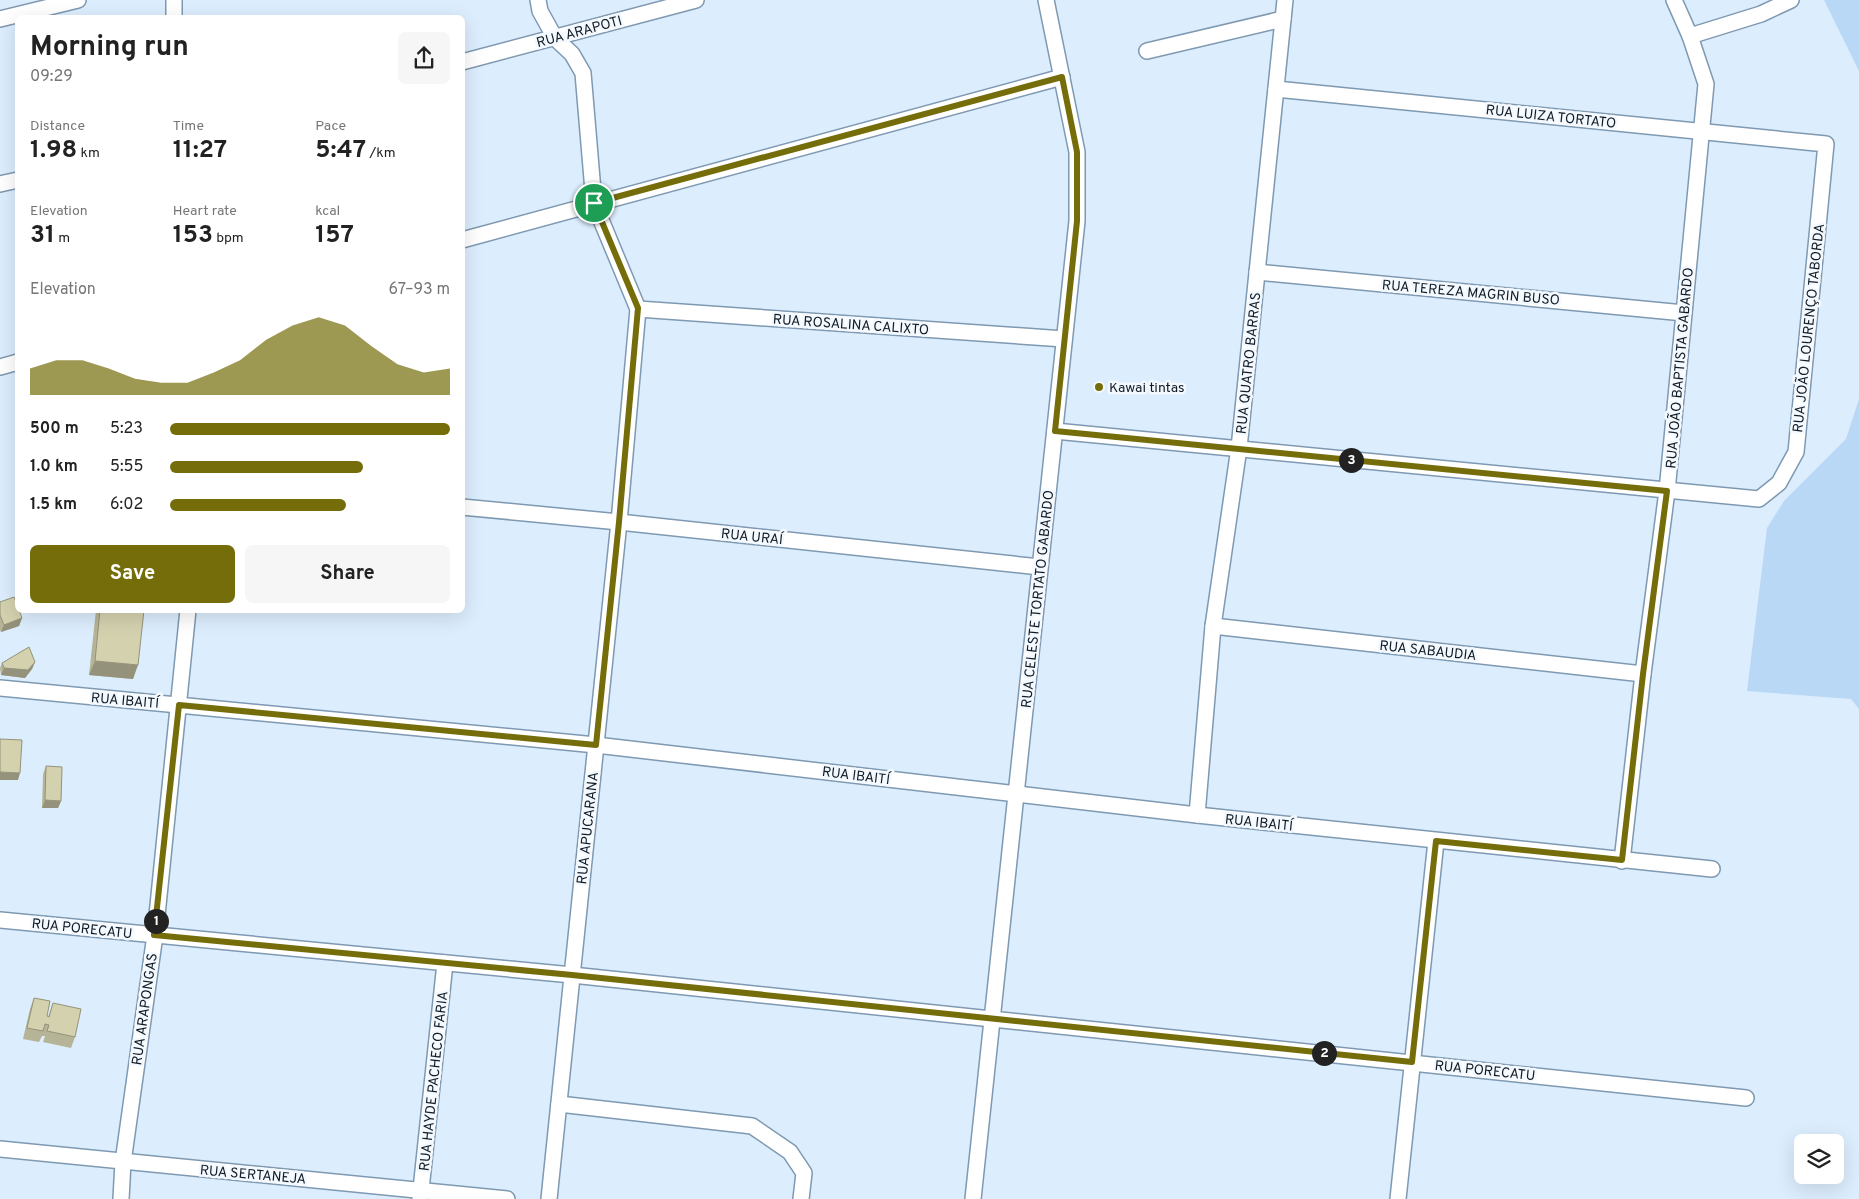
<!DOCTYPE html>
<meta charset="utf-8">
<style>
:root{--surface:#fff;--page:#f6f6f6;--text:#222;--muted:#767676;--accent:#746d0a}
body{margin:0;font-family:Overpass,sans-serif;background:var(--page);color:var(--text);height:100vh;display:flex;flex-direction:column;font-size:19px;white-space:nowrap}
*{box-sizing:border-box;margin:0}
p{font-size:16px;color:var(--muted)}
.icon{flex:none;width:28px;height:28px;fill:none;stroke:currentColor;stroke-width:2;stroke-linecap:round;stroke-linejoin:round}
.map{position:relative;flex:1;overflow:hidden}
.drawer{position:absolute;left:15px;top:15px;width:450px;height:598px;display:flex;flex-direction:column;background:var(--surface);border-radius:8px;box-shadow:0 5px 20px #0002}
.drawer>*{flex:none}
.controls{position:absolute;left:1794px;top:1134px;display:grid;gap:10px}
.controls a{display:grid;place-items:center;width:50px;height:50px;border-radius:8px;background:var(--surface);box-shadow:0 5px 20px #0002;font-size:25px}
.pin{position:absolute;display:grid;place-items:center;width:42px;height:42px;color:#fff;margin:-21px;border:2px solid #fff;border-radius:50%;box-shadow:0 1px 5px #0007}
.km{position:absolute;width:25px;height:25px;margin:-12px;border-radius:50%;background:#222;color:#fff;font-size:14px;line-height:25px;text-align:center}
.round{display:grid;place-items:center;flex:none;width:52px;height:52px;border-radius:8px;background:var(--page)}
.headline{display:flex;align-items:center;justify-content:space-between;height:85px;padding:0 15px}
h1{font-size:28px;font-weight:700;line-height:38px}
.metrics{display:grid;grid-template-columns:repeat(3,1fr);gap:8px;height:85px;padding:5px 15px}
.metrics div{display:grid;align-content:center}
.metrics b{font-size:25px;font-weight:700}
.metrics small{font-size:14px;font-weight:400}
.metrics p{font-size:14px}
.chart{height:140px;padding:10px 15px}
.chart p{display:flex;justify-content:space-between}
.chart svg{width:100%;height:90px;margin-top:5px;fill:var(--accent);opacity:.7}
.button{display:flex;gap:10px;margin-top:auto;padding:10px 15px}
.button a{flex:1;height:58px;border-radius:8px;background:var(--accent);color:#fff;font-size:20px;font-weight:700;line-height:58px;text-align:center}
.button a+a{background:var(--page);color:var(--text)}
ul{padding:0 15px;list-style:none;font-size:16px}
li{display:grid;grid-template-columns:80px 60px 1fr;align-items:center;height:38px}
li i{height:12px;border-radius:6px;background:var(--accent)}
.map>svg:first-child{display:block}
.green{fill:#b8d8f5}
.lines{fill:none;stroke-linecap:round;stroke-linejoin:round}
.street-casing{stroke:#7e99b1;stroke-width:18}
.street{stroke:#fff;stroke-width:15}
.wall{fill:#b5b496}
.shaded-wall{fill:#94927a}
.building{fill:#d3d1ae;stroke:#94927a}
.route-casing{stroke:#fff;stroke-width:10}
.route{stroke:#746d0a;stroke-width:6}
.poi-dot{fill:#746d0a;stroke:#f3f9fe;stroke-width:2}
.labels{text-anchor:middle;stroke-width:5;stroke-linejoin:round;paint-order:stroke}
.street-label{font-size:14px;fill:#111b24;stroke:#f3f9fe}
.poi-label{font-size:14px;fill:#111b24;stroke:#f3f9fe;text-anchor:start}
</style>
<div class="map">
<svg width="1859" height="1199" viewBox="0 0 1859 1199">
<rect width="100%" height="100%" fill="#dcedfd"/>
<!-- green -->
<g class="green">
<path d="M1824,0H1859V71Z"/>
<path d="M1859,399V709L1851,699L1747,691L1767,528L1784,501L1846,439Z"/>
</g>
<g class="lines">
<defs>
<g id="street">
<path d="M538,0L540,11L555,38L572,54L583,73L594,203L638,309L619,522L549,1199"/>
<path d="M174,18V0"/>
<path d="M0,19L78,0"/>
<path d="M1690,36L1761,14L1791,0"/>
<path d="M1147,51L1283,19"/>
<path d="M462,62L696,0"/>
<path d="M0,184L18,180"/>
<path d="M462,240L1062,77"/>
<path d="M1257,272L1684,313"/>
<path d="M638,309L1064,339"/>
<path d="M0,367L18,362"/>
<path d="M1055,431L1759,499L1779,483L1796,452L1826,144L1276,89"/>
<path d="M462,507L619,522L1040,567"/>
<path d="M1213,626L1643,674"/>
<path d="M0,688L596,745L1197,815L1712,869"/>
<path d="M1197,815L1213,626L1239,448L1285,0"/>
<path d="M1622,861L1643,674L1667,491L1706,84L1690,36L1674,0"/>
<path d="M0,920L572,975L1746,1098"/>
<path d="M559,1104L752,1126L790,1152L804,1173L801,1199"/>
<path d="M0,1149L507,1199"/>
<path d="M121,1199L123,1162L155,935L188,610"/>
<path d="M420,1199L445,963"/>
<path d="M973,1199L1077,221V152L1046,0"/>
<path d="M1398,1199L1436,841"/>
</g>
</defs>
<!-- street casing -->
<use href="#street" class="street-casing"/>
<!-- street -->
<use href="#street" class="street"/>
</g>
<!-- wall -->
<g class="wall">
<path d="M0,602L22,618L19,626L1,632L0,630Z"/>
<path d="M96,610H144L133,679L89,675Z"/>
<path d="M35,662L32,669L25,678L1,675L0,668L2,663Z"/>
<path d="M46,766L61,801L58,808H42L43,774Z"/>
<path d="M34,998L47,1016L48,1017L53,1003L75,1037L71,1048L43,1042L45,1036H42L39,1042L23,1039L30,1009Z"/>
</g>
<!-- shaded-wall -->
<g class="shaded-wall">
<path d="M22,618L19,626L1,632L4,625Z"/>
<path d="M95,661L138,665L133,679L89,675Z"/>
<path d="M35,662L32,669L25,678L1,675L4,668Z"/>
<path d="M0,772L20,773L18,780H0Z"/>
<path d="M45,800L61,801L58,808H42Z"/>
</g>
<!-- building -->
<g class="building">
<path d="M14,597L18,606V610H19L22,618L4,625L0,615V602Z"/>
<path d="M100,610H144L138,665L95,661Z"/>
<path d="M29,647L35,662L28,670L4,668L2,663Z"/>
<path d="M0,739L22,740L20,773L0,772Z"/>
<path d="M46,766L62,767L61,801L45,800Z"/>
<path d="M34,998L50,1001L47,1016L49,1017L53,1003L81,1009L75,1037L47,1031L49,1025L45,1024L43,1031L27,1028Z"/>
</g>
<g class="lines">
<defs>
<path id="route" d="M1062,77L1077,152V221L1055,431L1667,491L1643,674L1622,860L1436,841L1412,1062L572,975L154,935L179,705L596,745L619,522L638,308L594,203Z"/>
</defs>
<!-- route casing -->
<use href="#route" class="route-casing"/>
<!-- route -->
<use href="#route" class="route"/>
</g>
<!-- markers -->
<circle class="poi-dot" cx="1099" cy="387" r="5"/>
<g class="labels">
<!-- street labels -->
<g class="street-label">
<text transform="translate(579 31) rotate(-15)" y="5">RUA ARAPOTI</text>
<text transform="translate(1551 116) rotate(6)" y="5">RUA LUIZA TORTATO</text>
<text transform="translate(1471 292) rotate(5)" y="5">RUA TEREZA MAGRIN BUSO</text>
<text transform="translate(851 324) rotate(4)" y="5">RUA ROSALINA CALIXTO</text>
<text transform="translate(1808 328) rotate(-84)" y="5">RUA JOÃO LOURENÇO TABORDA</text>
<text transform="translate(1248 363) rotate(-84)" y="5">RUA QUATRO BARRAS</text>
<text transform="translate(1679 368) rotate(-85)" y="5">RUA JOÃO BAPTISTA GABARDO</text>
<text transform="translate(752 536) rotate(6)" y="5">RUA URAÍ</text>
<text transform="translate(1037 599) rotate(-84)" y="5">RUA CELESTE TORTATO GABARDO</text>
<text transform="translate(1428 650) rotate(6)" y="5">RUA SABAUDIA</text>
<text transform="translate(125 700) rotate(5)" y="5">RUA IBAITÍ</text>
<text transform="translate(856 775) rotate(7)" y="5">RUA IBAITÍ</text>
<text transform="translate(1259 822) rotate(6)" y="5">RUA IBAITÍ</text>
<text transform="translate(587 828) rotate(-84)" y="5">RUA APUCARANA</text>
<text transform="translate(82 928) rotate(6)" y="5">RUA PORECATU</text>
<text transform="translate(144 1009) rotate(-82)" y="5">RUA ARAPONGAS</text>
<text transform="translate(1485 1070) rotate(6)" y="5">RUA PORECATU</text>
<text transform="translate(433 1081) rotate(-84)" y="5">RUA HAYDE PACHECO FARIA</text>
<text transform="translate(253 1174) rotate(5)" y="5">RUA SERTANEJA</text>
</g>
<!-- poi labels -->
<g class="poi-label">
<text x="1109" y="392">Kawai tintas</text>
</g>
</g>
</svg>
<div class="controls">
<a><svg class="icon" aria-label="layers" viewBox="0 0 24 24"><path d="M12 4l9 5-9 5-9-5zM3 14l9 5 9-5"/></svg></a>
</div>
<div class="pin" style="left:594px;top:203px;background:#1e9e55"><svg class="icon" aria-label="arrive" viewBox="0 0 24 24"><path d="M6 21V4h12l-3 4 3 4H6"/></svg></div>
<b class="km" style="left:156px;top:921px">1</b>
<b class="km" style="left:1324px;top:1053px">2</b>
<b class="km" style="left:1351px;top:460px">3</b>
<section class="drawer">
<div class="headline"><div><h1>Morning run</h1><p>09:29</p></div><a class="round"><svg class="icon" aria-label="share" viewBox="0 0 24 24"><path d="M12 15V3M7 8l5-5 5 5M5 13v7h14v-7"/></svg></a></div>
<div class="metrics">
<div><p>Distance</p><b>1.98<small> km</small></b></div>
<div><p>Time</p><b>11:27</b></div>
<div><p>Pace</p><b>5:47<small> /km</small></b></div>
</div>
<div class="metrics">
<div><p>Elevation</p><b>31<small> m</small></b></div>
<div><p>Heart rate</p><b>153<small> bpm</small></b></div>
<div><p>kcal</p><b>157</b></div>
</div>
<div class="chart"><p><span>Elevation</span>67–93 m</p>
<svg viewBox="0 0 160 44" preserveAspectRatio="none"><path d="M0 44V31L10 27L20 27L30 31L40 36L50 38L60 38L70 33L80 27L90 17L100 10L110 6L120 10L130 20L140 29L150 33L160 31V44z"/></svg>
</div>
<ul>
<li><b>500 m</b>5:23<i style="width:100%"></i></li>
<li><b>1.0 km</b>5:55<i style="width:69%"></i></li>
<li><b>1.5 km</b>6:02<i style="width:63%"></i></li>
</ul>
<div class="button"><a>Save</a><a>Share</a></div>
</section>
</div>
